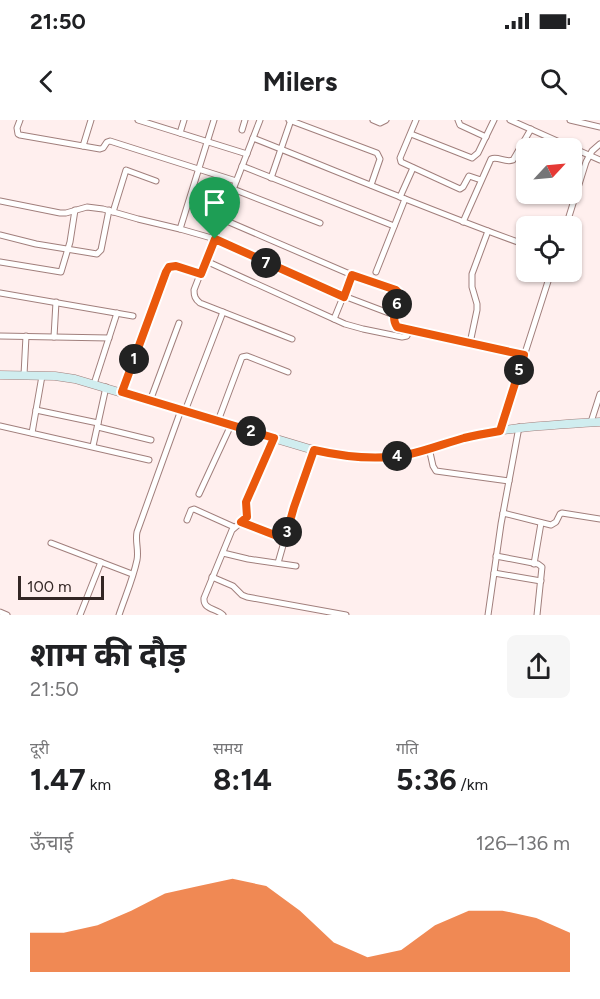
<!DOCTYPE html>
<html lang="hi">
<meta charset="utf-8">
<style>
:root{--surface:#fff;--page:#f6f6f6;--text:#202124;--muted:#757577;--accent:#ea580c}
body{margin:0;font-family:Figtree,"Noto Sans Devanagari",sans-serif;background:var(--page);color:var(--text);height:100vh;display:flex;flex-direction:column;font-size:22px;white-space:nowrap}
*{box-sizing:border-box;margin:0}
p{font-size:20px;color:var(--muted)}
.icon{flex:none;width:33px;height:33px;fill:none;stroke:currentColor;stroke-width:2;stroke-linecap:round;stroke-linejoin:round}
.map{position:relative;height:495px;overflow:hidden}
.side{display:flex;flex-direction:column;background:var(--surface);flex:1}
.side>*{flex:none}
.needle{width:39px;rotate:64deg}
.fabs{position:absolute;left:516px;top:18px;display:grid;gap:12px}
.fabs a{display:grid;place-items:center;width:66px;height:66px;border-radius:9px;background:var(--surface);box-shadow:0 2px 4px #0004;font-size:30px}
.scale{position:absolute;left:18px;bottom:15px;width:86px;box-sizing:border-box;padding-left:6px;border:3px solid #332624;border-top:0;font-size:16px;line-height:21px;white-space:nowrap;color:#332624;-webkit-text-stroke:4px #ffefee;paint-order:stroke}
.pin{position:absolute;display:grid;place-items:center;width:51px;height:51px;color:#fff;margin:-62px -26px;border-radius:50% 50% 50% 0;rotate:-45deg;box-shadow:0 0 6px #0007}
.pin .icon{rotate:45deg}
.km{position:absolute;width:30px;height:30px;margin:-15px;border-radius:50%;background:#222;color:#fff;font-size:16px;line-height:30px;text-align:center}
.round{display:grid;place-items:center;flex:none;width:63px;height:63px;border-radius:9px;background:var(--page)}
.summary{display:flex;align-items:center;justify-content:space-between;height:102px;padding:0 30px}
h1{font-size:33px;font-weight:700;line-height:45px}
.stats{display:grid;grid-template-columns:repeat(3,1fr);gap:9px;height:102px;padding:6px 30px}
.stats div{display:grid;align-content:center}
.stats b{font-size:30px;font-weight:700}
.stats small{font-size:16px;font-weight:400}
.stats p{font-size:16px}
.chart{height:168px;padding:12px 30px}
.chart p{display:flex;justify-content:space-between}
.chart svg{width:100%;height:108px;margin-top:6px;fill:var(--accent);opacity:.7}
.status{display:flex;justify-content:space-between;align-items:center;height:42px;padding:0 30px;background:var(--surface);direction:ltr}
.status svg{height:16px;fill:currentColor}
header{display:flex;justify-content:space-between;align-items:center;height:78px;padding:0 30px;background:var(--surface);font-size:27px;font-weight:700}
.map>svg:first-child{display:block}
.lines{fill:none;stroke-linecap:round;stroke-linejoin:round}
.street-casing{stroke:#a17f7c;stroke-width:7}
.secondary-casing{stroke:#a17f7c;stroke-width:9}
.street{stroke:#fff;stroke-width:5}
.secondary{stroke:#d0edef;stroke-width:8}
.route-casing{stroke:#fff;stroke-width:12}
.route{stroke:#ea580c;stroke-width:8}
</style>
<div class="status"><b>21:50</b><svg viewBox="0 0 49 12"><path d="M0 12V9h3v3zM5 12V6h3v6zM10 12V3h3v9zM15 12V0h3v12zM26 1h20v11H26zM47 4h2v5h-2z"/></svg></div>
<header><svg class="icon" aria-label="back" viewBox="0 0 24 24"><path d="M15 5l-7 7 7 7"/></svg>Milers<svg class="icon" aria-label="search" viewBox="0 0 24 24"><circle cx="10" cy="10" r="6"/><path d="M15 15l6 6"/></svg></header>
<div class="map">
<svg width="600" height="495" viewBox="0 0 600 495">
<rect width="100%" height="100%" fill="#ffefee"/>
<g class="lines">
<defs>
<g id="street">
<path d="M20,0L17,8L18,14L20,15L100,29L103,28L107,22L110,21L236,61"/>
<path d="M138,0L247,34"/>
<path d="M260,0L194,170C194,176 195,179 200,183L292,219"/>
<path d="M289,0L377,33L380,39L371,65"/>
<path d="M373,0L380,3L386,0"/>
<path d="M416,0L400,38L401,42L460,69L463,67L469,56L481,60"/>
<path d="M458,0L460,5L486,17"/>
<path d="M510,0L600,40"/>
<path d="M570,0L600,7"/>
<path d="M242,10L245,0"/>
<path d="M180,13L184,0"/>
<path d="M411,14L472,38L478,33L494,0"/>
<path d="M253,18C344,54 434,92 526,125"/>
<path d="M83,26L91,0"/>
<path d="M242,46L394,106"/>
<path d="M271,58L291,0"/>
<path d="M233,69L320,103"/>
<path d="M400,77L413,48"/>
<path d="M0,81L60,93H66L87,87L103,89L138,99L180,109L215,119L336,173L394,195"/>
<path d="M113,92L126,50L156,61"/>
<path d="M222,99L359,158L398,172C400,184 389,195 397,207L524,235"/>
<path d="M463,102L491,39C498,36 505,43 513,40L531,9"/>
<path d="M566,106L586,42L592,31L600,24"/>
<path d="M180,109L214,0"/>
<path d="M0,115L36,124L97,134L101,130L109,90"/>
<path d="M206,141L345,204L363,209L402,217L407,216L409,210"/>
<path d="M0,142L61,152L70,122L75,90"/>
<path d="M376,152L405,79"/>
<path d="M0,173L133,196"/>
<path d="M334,199L352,155"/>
<path d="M0,216L109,218"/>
<path d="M54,217L56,182"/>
<path d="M470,223L477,190V184L472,167V154L488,111"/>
<path d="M24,255L26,216"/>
<path d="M94,264L117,193"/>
<path d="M122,272L166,152L169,147L176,146L201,154"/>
<path d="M150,281L179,203"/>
<path d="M36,290L98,303"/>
<path d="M185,291L223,192"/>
<path d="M218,301L242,237L247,236L288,252"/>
<path d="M591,302L600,274"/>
<path d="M0,306L149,340"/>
<path d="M98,307L151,320"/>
<path d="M500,311L551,152"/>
<path d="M32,313L42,256"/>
<path d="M93,326L106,267"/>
<path d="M429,328L433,346L436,351L509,361"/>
<path d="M199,374L231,305"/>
<path d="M503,393L551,405L556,402L560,394L562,393L600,399"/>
<path d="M187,400L191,390L194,389L234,407"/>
<path d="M241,402L285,419"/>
<path d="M51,423L132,454"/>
<path d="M223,433L248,439L296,446"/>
<path d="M496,436L538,444L542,447L537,495"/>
<path d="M278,443L294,387L314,330"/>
<path d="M534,444L541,403"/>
<path d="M494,453L541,461"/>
<path d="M212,457L233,466L242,475L247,477L346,495"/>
<path d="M0,492L7,495"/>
<path d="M80,495L101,442"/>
<path d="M119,495C125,477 133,459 137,440C139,430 135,421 137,412L181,290"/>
<path d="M223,495C216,488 203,490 204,478L232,410L246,398V383L274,318"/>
<path d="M488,495L501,404L519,307"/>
</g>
<path id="secondary" d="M0,255L55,256L75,259L310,329C343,336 377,341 410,334C437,328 463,317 490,312C526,306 563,304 600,302"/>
</defs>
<!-- street casing -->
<use href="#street" class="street-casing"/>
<!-- secondary casing -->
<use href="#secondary" class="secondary-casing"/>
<!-- street -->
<use href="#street" class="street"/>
<!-- secondary -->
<use href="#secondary" class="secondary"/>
</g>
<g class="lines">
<defs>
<path id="route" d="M215,119L344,177L352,155L396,170L398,172C400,184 389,195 397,207L524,235L500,311C488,313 476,315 464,318C446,323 428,330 410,334C379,341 345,337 314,330L294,387L285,419L241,402L247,397L246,382L274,318L122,272L166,152L169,147L176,146L201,154Z"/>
</defs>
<!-- route casing -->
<use href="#route" class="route-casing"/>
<!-- route -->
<use href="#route" class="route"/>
</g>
</svg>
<div class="fabs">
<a><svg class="needle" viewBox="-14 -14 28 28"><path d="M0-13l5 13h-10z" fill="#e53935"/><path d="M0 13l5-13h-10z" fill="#757577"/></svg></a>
<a><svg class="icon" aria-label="locate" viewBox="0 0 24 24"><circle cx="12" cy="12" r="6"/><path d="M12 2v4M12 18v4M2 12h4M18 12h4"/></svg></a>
</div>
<div class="scale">100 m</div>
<div class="pin" style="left:215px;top:119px;background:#1e9e55"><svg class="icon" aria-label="arrive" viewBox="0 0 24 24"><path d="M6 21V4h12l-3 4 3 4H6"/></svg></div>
<b class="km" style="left:134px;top:239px">1</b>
<b class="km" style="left:251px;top:311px">2</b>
<b class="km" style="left:287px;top:412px">3</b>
<b class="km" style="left:397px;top:336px">4</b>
<b class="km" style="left:519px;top:250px">5</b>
<b class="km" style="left:397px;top:184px">6</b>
<b class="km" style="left:266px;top:143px">7</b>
</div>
<section class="side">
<div class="summary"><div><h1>शाम की दौड़</h1><p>21:50</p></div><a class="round"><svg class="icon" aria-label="share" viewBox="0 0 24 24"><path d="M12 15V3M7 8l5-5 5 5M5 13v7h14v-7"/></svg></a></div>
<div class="stats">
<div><p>दूरी</p><b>1.47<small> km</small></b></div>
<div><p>समय</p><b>8:14</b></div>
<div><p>गति</p><b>5:36<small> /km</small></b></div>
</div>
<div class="chart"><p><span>ऊँचाई</span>126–136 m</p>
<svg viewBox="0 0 160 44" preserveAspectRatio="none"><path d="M0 44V28L10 28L20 25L30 19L40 12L50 9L60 6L70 9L80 19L90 32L100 38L110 35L120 25L130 19L140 19L150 22L160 28V44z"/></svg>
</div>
</section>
